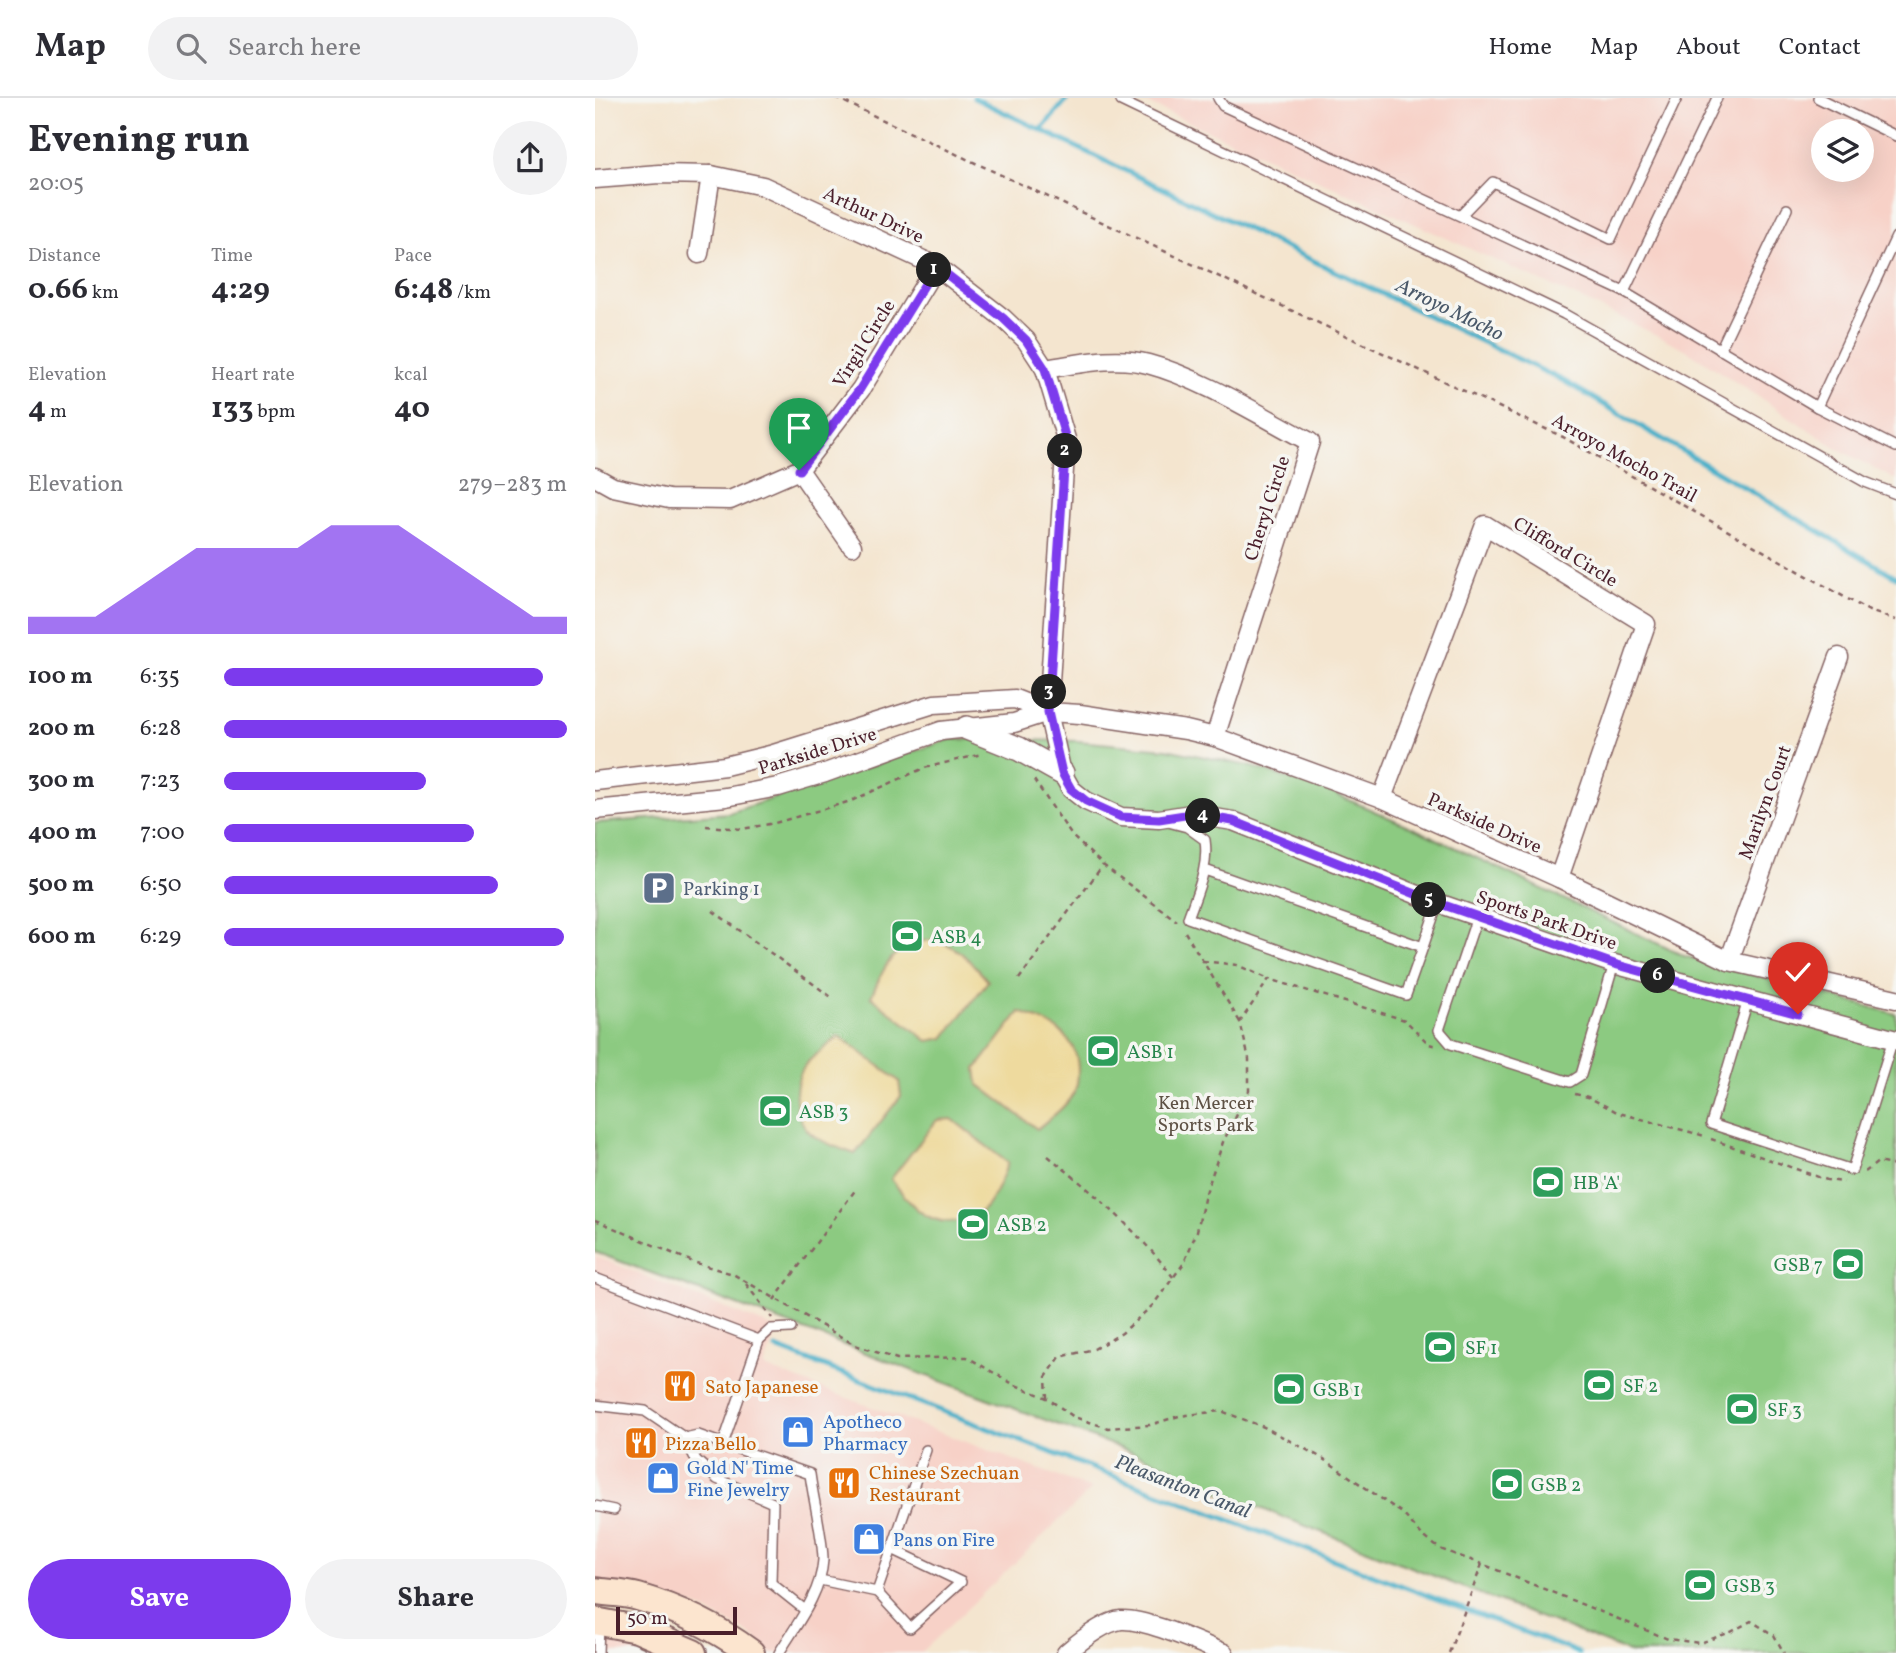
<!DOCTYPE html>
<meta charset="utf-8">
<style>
:root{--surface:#fff;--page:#f2f2f3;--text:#2b2b33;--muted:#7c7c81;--line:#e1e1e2;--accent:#7c3aed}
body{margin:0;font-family:Vollkorn,serif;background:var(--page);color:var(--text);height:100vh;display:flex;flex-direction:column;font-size:26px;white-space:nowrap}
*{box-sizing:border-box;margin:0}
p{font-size:23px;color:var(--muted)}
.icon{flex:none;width:38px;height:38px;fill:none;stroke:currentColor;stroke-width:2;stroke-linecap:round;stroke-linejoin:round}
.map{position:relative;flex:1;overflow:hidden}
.sheet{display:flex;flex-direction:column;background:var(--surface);width:595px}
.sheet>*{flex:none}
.tools{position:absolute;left:1216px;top:21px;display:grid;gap:14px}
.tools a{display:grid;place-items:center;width:63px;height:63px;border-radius:50%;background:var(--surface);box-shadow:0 7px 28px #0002;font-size:35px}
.scale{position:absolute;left:21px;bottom:18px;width:121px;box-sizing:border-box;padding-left:7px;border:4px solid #4a1f2b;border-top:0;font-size:19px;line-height:24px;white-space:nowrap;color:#4a1f2b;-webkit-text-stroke:5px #f6f6f2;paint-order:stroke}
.pin{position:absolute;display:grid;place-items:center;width:60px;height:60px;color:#fff;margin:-72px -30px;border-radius:50% 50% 50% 0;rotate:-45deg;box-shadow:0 0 7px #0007}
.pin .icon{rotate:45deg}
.km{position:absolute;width:35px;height:35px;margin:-18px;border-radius:50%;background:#222;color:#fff;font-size:19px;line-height:35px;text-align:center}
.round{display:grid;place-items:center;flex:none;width:74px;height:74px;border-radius:37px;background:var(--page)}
.head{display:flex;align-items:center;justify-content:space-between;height:119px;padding:0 28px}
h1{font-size:38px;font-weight:700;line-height:52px}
.metrics{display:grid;grid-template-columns:repeat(3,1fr);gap:10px;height:119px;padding:7px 28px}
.metrics div{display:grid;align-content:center}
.metrics b{font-size:30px;font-weight:700}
.metrics small{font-size:19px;font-weight:400}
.metrics p{font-size:19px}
.chart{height:196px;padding:14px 28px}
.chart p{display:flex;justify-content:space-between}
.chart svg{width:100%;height:126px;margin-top:7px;fill:var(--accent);opacity:.7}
.button{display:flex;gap:14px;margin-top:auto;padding:14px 28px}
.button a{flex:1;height:80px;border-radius:42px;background:var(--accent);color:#fff;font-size:28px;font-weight:700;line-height:80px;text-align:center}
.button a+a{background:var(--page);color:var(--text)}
ul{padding:0 28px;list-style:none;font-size:23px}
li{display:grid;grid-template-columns:112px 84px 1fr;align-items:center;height:52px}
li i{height:18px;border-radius:9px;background:var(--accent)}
header{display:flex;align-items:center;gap:42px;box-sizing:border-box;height:98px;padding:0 35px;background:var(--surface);border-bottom:2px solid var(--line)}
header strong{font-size:33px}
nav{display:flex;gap:38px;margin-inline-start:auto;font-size:24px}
.search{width:490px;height:63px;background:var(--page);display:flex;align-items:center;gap:18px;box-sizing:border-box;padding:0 24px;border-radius:38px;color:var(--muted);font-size:26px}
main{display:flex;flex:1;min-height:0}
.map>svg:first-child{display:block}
.built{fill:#f7d1c7;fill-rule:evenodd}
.green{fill:#8cca81;stroke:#6b7456;stroke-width:2}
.sand{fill:#eeda9e;stroke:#9c7c64;stroke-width:2}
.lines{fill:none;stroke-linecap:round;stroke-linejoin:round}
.stream{stroke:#4ab0c9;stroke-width:5}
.service-casing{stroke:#866464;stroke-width:12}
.minor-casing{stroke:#866464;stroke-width:21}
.tertiary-casing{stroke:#866464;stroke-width:26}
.secondary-casing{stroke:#866464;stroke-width:30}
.path{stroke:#866464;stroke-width:2.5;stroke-dasharray:5 5;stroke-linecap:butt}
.service{stroke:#fff;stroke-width:9}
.minor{stroke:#fff;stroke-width:18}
.tertiary{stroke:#fff;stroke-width:23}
.secondary{stroke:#fce5cf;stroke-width:26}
.route-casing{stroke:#fff;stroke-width:14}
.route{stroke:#7c3aed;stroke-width:9}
.labels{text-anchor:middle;stroke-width:7;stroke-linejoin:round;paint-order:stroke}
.street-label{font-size:19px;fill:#4a1f2b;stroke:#f6f6f2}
.service-label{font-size:19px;fill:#4e5e75;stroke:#f6f6f2;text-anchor:start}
.leisure-label{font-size:19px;fill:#27864d;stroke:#f6f6f2;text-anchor:start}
.park-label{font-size:19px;fill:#5e5245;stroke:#f6f6f2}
.food-label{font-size:19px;fill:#c56008;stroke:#f6f6f2;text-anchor:start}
.shop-label{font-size:19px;fill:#366cbe;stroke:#f6f6f2;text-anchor:start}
.water-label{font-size:21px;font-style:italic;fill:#4a596a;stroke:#f6f6f2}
</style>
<header>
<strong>Map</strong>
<div class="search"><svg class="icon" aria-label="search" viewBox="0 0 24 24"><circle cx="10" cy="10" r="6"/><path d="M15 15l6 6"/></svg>Search here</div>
<nav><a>Home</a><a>Map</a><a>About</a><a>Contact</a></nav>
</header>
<main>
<section class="sheet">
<div class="head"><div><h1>Evening run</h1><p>20:05</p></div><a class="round"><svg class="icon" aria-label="share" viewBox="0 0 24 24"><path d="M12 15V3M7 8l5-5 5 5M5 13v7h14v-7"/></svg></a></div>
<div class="metrics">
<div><p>Distance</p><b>0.66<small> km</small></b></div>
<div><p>Time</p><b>4:29</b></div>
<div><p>Pace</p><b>6:48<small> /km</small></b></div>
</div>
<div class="metrics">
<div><p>Elevation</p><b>4<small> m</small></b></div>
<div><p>Heart rate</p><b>133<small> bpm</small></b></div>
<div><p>kcal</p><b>40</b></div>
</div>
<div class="chart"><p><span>Elevation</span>279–283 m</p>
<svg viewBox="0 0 160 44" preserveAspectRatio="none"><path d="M0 44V38L10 38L20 38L30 30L40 22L50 14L60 14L70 14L80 14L90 6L100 6L110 6L120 14L130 22L140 30L150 38L160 38V44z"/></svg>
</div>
<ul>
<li><b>100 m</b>6:35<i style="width:93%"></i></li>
<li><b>200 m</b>6:28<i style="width:100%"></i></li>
<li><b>300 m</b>7:23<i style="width:59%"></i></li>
<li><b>400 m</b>7:00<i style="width:73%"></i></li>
<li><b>500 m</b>6:50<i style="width:80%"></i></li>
<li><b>600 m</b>6:29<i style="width:99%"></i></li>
</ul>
<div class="button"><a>Save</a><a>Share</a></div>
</section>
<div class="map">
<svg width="1301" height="1555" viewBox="0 0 1301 1555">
<rect width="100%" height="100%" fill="#f6f6f2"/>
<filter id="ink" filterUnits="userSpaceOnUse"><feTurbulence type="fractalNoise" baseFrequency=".0143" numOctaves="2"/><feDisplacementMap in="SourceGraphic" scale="14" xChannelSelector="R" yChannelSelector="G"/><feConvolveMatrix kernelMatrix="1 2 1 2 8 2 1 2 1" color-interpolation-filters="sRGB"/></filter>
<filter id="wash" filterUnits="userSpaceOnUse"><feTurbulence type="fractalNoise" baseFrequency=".00686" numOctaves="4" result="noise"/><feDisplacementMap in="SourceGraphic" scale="28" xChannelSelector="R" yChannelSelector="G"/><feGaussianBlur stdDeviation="1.57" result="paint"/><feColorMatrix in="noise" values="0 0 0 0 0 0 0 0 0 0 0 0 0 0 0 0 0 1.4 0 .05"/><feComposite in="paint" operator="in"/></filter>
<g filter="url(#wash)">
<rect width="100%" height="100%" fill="#f4e5cf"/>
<!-- built -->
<g class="built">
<path d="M541,0H1301V382L1245,352L1090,251L1006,210ZM1228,33H1267V72H1228Z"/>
<path d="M0,1158L182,1231L169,1269L497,1391L326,1555H175L154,1535L101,1508L0,1483Z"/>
<path d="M0,1534L53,1543L78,1555H0Z"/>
</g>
<!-- green -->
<path class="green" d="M356,641L482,643L571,651L658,669L738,695L827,734L1089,858L1301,916V1555H1036L578,1376L579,1370L0,1154V725L134,715Z"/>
<!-- sand -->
<g class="sand">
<path d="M336,842C362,845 376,864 393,883L349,940L333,943L276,899C290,868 297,846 336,842Z"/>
<path d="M425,914C454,925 482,935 483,971C483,978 483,986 480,992C473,1008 455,1020 442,1031L383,986L381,971Z"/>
<path d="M244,938L304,983L306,998L260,1056C246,1051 231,1046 219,1038C197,1022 195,983 214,963C223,954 235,946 244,938Z"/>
<path d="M357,1021L413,1065C407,1079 401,1097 391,1109C385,1116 376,1119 367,1122C333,1131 314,1105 296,1081L342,1022Z"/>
</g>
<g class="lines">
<!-- stream -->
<g class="stream">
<path d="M379,0L969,283L1301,479"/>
<path d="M446,32L473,0"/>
<path d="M181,1250L984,1555"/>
</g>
</g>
</g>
<g filter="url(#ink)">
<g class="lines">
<defs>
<g id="service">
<path d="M529,0L526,3L969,216L1270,384L1301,396"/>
<path d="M623,0L628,8L1029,194L1222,309L1301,349"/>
<path d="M1223,0L1301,38"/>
<path d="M866,117L898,84L1016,141L1082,0"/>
<path d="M1029,194L1122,0"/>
<path d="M1125,252L1192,111"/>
<path d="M1222,309L1301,139"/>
<path d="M573,724L592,729L610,742C614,770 602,794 593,820L811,897L828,849L610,772"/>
<path d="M882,819L844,932L856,946L975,984L986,977L1019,866"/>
<path d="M828,849L843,805"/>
<path d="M1153,902L1116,1026L1257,1072L1298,941"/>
<path d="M0,1180L164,1242L128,1346"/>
<path d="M164,1242L176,1231L196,1230"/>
<path d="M0,1307L50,1313L90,1340L101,1362L122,1381L178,1405L176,1485L210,1512"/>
<path d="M90,1340L103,1337L215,1376C218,1400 228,1440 228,1462C226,1496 201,1527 184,1555"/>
<path d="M0,1408L19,1412"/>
<path d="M225,1482L282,1494L331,1352"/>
<path d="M282,1494L315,1530L366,1484L297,1451"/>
<path d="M3,1555L4,1525"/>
</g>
<g id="minor">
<path d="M0,81L64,76L116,77L168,88L341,168L408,220L431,242L450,271L471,341L453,614L467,675L476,691L491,703L526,719L564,721L596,716L638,723L843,805L1019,866L1301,942"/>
<path d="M104,156L116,77"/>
<path d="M450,271C483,266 520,257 553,266C606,280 666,318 715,344L620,639"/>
<path d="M204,372L257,448"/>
<path d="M0,379L18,389L74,401L135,402L204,372L266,291L341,168"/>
<path d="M0,683L130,668L175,657L339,606L420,601L453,614L485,616L591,632L620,639L787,700L964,780L1134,863L1301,901"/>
<path d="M787,700L890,427L1051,526L964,780"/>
<path d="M0,712L131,699L183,689L230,675L346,633L419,625L453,614"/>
<path d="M1134,863L1244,559"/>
<path d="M471,1555C484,1544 509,1524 526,1522C550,1520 606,1546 629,1555"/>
</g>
<path id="tertiary" d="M372,630L424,651L467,675"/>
<g id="secondary">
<path d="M0,1493C14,1495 30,1495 43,1499C84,1511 122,1530 156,1555"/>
<path d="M0,1523L42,1531L98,1555"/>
</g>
</defs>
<!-- service casing -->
<use href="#service" class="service-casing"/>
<!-- minor casing -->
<use href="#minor" class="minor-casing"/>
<!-- tertiary casing -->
<use href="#tertiary" class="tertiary-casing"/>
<!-- secondary casing -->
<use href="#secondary" class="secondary-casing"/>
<!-- path -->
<g class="path">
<path d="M241,0L968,339L1274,513L1301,522"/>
<path d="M439,682L477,738L508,767L582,823"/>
<path d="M111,728L147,731L180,725L256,703L329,670L387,656"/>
<path d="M118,813L239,901"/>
<path d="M590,834L645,924"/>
<path d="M608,863L642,867L674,881"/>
<path d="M424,881L508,767"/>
<path d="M980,996L993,999L1024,1015L1110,1038"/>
<path d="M1116,1041L1232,1082L1249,1084"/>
<path d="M453,1058C499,1095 542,1132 578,1179"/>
<path d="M1270,1074L1283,1064L1301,1068"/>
<path d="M0,1122L98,1164L138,1176L260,1247L302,1261L372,1259L418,1286L452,1300L479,1319L513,1330L555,1327L584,1318L626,1313L669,1329L729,1361L807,1415L828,1438L845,1451L887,1466"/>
<path d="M151,1186L177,1220"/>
<path d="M179,1202L261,1091"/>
<path d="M452,1300L451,1279L465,1259L499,1251L527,1235L558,1207L589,1165L602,1133L609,1101L628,1044L654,993V961L645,924L674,881L810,922L834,946L842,948"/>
<path d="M854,1555L887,1466L1073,1541L1105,1545L1136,1534L1156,1523L1179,1537L1189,1555"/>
</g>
<!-- service -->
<use href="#service" class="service"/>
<!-- minor -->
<use href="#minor" class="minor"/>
<!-- tertiary -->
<use href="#tertiary" class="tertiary"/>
<!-- secondary -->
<use href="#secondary" class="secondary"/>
</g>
</g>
<g class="lines" filter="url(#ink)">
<defs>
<path id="route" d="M204,372L265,291L341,168L408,220L431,242L450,271L471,341L453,614L467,675L476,691L491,703L526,719L564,721L596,716L638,723L843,805L973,850L1019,866L1203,916"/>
</defs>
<!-- route casing -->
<use href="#route" class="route-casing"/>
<!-- route -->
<use href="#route" class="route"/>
</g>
<!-- icons -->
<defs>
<symbol id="parking-square" viewBox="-11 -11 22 22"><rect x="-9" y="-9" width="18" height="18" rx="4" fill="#5c6f8a" stroke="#f6f6f2"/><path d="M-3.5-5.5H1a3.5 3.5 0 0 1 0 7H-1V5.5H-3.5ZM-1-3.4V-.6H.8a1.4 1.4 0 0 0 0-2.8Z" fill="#fff"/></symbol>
<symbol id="stadium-square" viewBox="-11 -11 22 22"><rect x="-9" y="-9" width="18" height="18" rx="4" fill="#2e9e5b" stroke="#f6f6f2"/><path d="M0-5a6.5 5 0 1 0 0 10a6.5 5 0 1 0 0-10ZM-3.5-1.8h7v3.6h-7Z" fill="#fff"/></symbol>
<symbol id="restaurant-square" viewBox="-11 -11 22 22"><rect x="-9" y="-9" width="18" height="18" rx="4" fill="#e8710a" stroke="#f6f6f2"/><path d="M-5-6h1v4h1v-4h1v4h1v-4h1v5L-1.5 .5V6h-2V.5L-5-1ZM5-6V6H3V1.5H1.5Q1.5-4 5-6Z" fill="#fff"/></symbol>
<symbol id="shop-square" viewBox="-11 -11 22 22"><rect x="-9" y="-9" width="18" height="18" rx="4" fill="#3f7fe0" stroke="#f6f6f2"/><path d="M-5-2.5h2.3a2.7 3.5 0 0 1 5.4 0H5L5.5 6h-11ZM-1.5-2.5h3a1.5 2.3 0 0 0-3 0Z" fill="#fff"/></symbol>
</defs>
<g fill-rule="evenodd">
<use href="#parking-square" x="45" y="771" width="38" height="38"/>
<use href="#stadium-square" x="293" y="819" width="38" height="38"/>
<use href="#stadium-square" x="489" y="934" width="38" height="38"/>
<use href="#stadium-square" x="161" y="994" width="38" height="38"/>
<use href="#stadium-square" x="934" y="1065" width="38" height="38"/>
<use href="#stadium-square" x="359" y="1107" width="38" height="38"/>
<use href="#stadium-square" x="1234" y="1147" width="38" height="38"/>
<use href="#stadium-square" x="826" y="1230" width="38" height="38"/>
<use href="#stadium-square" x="985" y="1268" width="38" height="38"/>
<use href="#restaurant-square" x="66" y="1269" width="38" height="38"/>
<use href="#stadium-square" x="675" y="1272" width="38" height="38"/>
<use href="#stadium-square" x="1128" y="1292" width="38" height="38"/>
<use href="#shop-square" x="184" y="1315" width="38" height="38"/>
<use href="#restaurant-square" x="27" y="1326" width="38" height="38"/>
<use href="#shop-square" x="49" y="1361" width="38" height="38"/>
<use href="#restaurant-square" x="230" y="1366" width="38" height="38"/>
<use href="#stadium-square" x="893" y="1367" width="38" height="38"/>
<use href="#shop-square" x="255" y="1422" width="38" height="38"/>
<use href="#stadium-square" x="1086" y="1468" width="38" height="38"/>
</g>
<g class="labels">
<!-- street labels -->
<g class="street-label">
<text transform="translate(279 116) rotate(25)" y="7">Arthur Drive</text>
<text transform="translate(268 245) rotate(-58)" y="7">Virgil Circle</text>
<text transform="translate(1030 359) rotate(29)" y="7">Arroyo Mocho Trail</text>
<text transform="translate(671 410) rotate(-72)" y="7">Cheryl Circle</text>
<text transform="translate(971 453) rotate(31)" y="7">Clifford Circle</text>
<text transform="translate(222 652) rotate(-17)" y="7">Parkside Drive</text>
<text transform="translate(1169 704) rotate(-70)" y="7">Marilyn Court</text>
<text transform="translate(890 724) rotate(24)" y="7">Parkside Drive</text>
<text transform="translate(952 821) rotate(19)" y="7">Sports Park Drive</text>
</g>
<!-- service labels -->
<g class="service-label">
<text x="88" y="797">Parking 1</text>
</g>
<!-- leisure labels -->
<g class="leisure-label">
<text x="336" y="845">ASB 4</text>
<text x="532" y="960">ASB 1</text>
<text x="204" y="1020">ASB 3</text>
<text x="978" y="1091">HB 'A'</text>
<text x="402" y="1133">ASB 2</text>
<text x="1228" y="1173" text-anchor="end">GSB 7</text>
<text x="870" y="1256">SF 1</text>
<text x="1028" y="1294">SF 2</text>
<text x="718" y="1298">GSB 1</text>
<text x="1172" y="1318">SF 3</text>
<text x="936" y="1393">GSB 2</text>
<text x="1130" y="1494">GSB 3</text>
</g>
<!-- park labels -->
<g class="park-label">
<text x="611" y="1011">Ken Mercer<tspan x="611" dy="22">Sports Park</tspan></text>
</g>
<!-- food labels -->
<g class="food-label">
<text x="110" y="1295">Sato Japanese</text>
<text x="70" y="1352">Pizza Bello</text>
<text x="274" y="1381">Chinese Szechuan<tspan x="274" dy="22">Restaurant</tspan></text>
</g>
<!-- shop labels -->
<g class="shop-label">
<text x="228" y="1330">Apotheco<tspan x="228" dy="22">Pharmacy</tspan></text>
<text x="92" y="1376">Gold N' Time<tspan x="92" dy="22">Fine Jewelry</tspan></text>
<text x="298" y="1448">Pans on Fire</text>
</g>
<!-- water labels -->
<g class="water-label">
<text transform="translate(855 211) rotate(26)" y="7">Arroyo Mocho</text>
<text transform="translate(588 1388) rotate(21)" y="7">Pleasanton Canal</text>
</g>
</g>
</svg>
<div class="tools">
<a><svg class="icon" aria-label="layers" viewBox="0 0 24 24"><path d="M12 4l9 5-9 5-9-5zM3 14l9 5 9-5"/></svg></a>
</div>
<div class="scale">50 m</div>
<div class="pin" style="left:204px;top:372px;background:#1e9e55"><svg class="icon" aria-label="arrive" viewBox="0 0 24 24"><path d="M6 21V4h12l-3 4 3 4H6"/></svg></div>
<div class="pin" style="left:1203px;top:916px;background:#d93025"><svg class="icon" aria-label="check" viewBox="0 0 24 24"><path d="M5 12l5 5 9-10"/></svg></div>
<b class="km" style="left:339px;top:172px">1</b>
<b class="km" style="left:470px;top:353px">2</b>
<b class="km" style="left:454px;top:594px">3</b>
<b class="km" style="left:608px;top:718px">4</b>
<b class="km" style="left:834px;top:802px">5</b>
<b class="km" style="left:1063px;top:878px">6</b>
</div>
</main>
